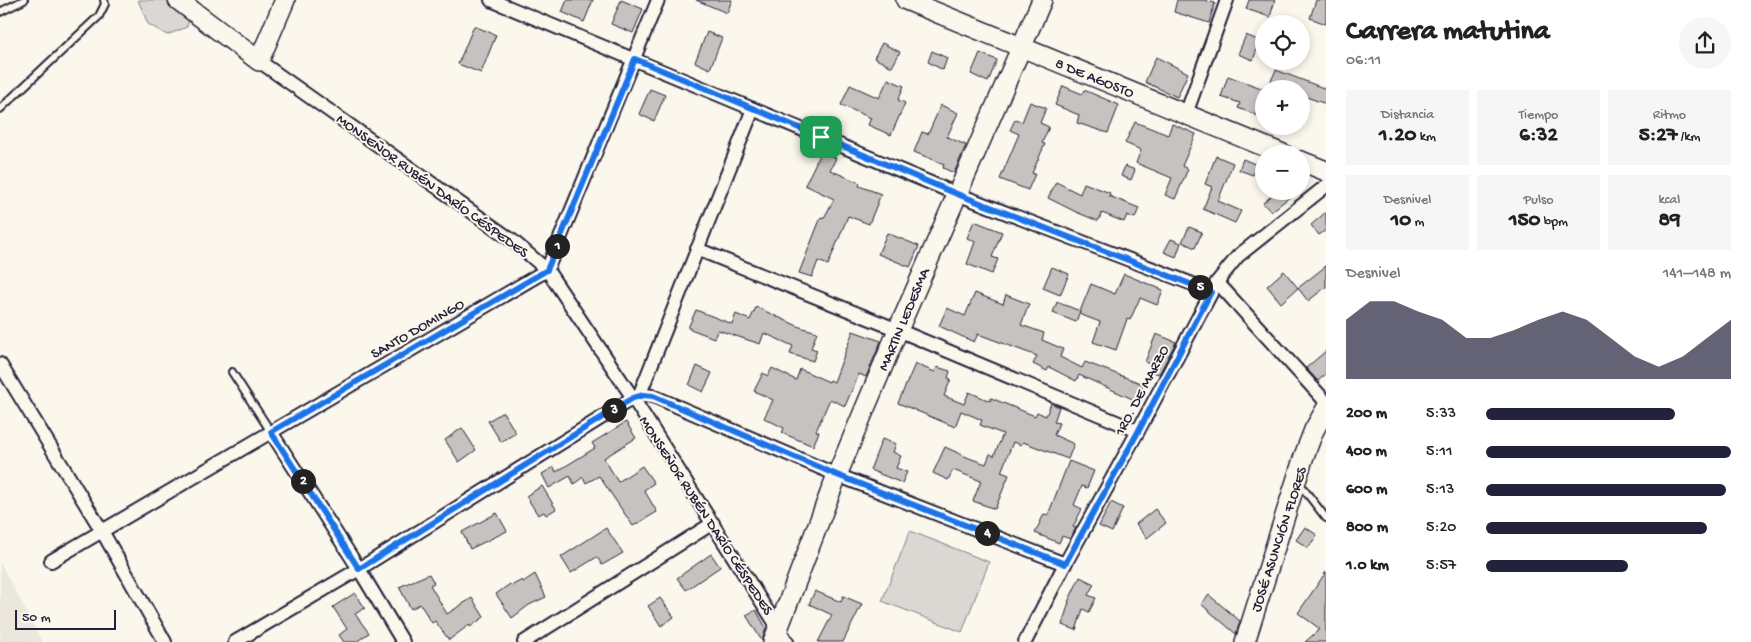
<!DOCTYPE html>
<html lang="es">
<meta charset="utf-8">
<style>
:root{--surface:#fff;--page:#f6f6f6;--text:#222;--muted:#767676;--accent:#22223b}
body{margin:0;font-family:"Gochi Hand",sans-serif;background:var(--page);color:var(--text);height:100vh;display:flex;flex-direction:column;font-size:19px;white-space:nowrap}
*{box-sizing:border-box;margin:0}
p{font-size:16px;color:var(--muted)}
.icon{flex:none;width:28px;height:28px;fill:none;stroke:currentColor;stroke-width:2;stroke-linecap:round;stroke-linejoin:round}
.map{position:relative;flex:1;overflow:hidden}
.side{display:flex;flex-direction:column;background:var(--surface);width:425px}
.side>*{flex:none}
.tools{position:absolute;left:1255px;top:15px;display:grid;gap:10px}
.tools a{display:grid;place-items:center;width:55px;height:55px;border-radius:50%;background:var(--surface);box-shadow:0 2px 8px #0003;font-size:25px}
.scale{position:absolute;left:15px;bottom:12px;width:101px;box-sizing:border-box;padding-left:5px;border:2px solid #22223b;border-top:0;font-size:14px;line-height:18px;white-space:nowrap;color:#22223b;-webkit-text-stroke:4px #fbf7ec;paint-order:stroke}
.pin{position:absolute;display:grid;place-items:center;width:42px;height:42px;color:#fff;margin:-21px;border-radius:10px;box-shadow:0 2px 8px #0006}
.km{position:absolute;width:25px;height:25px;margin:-12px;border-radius:50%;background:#222;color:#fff;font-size:14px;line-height:25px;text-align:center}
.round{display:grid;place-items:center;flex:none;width:52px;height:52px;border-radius:26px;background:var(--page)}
.head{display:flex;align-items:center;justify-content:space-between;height:85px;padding:0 20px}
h1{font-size:28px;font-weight:700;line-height:38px}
.metrics{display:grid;grid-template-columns:repeat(3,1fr);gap:8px;height:85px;padding:5px 20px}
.metrics div{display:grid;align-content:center;border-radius:0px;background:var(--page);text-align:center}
.metrics b{font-size:21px;font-weight:700}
.metrics small{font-size:14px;font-weight:400}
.metrics p{font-size:14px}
.chart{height:140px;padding:10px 20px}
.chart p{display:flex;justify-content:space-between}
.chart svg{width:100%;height:90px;margin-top:5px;fill:var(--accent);opacity:.7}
ul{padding:0 20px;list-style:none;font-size:16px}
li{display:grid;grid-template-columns:80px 60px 1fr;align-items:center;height:38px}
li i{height:12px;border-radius:6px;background:var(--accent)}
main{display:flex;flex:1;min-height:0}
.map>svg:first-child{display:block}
.built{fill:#ebe7df}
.green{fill:#dbd8d3;stroke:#7e7d87}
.building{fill:#c6c2c0;stroke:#22223b}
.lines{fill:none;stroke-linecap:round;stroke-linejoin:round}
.lane-casing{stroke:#22223b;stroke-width:10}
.street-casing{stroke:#22223b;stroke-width:16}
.secondary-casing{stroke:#22223b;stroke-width:22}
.lane{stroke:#fbf7ec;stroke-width:6}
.street{stroke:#fbf7ec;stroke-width:12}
.secondary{stroke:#fbf7ec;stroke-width:19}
.route-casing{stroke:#fff;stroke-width:10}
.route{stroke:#1a73e8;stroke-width:6}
.labels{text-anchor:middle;stroke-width:4;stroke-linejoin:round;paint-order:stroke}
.street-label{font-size:15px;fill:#22223b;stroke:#fbf7ec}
</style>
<main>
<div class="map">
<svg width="1326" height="642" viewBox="0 0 1326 642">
<rect width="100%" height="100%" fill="#fbf7ec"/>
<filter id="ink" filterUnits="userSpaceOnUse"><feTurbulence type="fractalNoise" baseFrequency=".02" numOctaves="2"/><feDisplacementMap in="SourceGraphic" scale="10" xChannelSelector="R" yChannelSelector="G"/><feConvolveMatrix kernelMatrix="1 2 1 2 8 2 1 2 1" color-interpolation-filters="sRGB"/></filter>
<g filter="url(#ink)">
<!-- built -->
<path class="built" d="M0,562L42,642H0Z"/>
<!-- green -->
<g class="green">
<path d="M138,0H193L187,27L167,35L148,24Z"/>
<path d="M910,531L989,562L962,632L882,601Z"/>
</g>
<!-- building -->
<g class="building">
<path d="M567,0H593L584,22L562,12Z"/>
<path d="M621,0L643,9L633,33L611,24Z"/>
<path d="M696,0H732L727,13Z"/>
<path d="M1177,0H1204L1215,3L1209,23L1174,12Z"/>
<path d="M1249,0H1275L1270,17L1246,9Z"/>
<path d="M1316,0H1326V24L1310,18Z"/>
<path d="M474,26L496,35L481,73L458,64Z"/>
<path d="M707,32L722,38L710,69L695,62Z"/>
<path d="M1246,35L1260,41L1253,60L1238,54Z"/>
<path d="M882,43L900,52L892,67L874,58Z"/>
<path d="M932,51L947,58L943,70L928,62Z"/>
<path d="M980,53L997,60L988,82L971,74Z"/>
<path d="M1156,57L1188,73L1177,97L1145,82Z"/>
<path d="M1276,70L1326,89V104L1301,95V89H1284L1270,83Z"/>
<path d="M1228,76L1264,89V118L1238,108L1240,103L1221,97Z"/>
<path d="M888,79L904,86L898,100L905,103L891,135L868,125L871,118L841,105L850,85L879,98Z"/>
<path d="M1063,86L1082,94L1084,90L1119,105L1108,133L1077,123L1079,115L1055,105Z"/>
<path d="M650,89L665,95L654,121L639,114Z"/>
<path d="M1030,102L1046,108L1040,123L1049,127L1042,143L1045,144L1032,173L1035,174L1028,190L1000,179L1019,134L1010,130L1015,120L1022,122Z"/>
<path d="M941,105L958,113L947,137L966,145L954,173L943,168L944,164L914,152L922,132L928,134Z"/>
<path d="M1135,122L1168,135L1172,124L1196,134L1182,166L1188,169L1175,199L1165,195L1172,178L1136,163L1141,150L1125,143Z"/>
<path d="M821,152L836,158L830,170L860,183L859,186L881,194L869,224L848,216L828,265L818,261L812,277L799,273L821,217L824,218L834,199L805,185Z"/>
<path d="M1216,156L1233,163L1218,201L1241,211L1235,223L1203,209L1212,187L1205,184Z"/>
<path d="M1243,159L1257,165L1253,175L1239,170Z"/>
<path d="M1125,166L1135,170L1131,180L1121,176Z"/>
<path d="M1056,182L1080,194L1084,183L1110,193L1109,196L1139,208L1135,218L1127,215L1124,222L1102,213L1098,221L1076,212L1048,198Z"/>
<path d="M1277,191H1297L1271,212L1263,203Z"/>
<path d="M1326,212V230L1319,235L1311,225Z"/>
<path d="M974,221L1002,232L992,257L998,259L992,274L967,264L975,242L967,238Z"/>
<path d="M1189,227L1202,232L1195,248L1182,242Z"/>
<path d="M887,233L919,246L910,267L878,254Z"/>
<path d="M1171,239L1181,243L1176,257L1164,252Z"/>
<path d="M1326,266V287L1308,301L1298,288Z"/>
<path d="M1052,267L1069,274L1060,295L1043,288Z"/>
<path d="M1284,271L1298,288L1281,303L1267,286Z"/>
<path d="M1124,274L1163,290L1157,305L1140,298L1130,320L1127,319L1116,350L1093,342L1100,322L1079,314L1091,284L1115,294Z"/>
<path d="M975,293L1003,304L1006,295L1029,304L1021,325L1044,333L1042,340L1063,349L1060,357L1082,368L1085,362L1143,384L1137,401L1079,375L1076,381L1049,367L1047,371L1033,364L1037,356L978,334L974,342L939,326L947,308L965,316Z"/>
<path d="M1057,302L1080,311L1076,322L1053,313Z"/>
<path d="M756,307L800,327L817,332L811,348L817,350L813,361L790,354L793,346L764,333L760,344L718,330L714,338L688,328L696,310L732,324L736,314L750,320Z"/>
<path d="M853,331L881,341L866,377L859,374L845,406L830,399L816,431L819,432L813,446L782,433L784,428L764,418L773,400L754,391L763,373L768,376L772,368L796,380L800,369L829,382L830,380L834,382Z"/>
<path d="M1156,334L1176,342L1159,374L1150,371L1152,365L1145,362Z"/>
<path d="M1326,351V374L1318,381L1306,368Z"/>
<path d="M915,364L935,372L937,367L950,371L948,378L951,379L944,396L964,404L969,392L990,401L991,398L1035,416L1037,412L1046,416L1051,403L1059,407L1054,422L1059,423L1054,435L1074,444L1068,459L1023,442L1021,445L1013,442L1001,472L1009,475L995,509L973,501L981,481L953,470L948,480L933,473L945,447L969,458L986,464L990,454L994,456L1003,434L980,425L982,420L961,411L955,427L898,403Z"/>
<path d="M697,366L712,373L703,392L689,385Z"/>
<path d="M503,412L516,433L501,442L488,421Z"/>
<path d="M626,422L636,438L604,458L618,482L642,466L654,483L644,490L657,512L633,526L599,476L586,483L583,477L574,484L570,476L549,488L542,474L554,467L556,472L595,448L592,443Z"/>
<path d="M462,428L476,450L459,462L445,440Z"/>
<path d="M882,439L896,444L893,452L901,456L896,468L907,472L902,483L870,470Z"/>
<path d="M1069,461L1094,471L1087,488L1082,486L1074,505L1082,509L1073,527L1076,528L1070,539L1062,536L1059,543L1035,533L1044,514L1048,515Z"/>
<path d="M542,486L556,509L546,515L544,512L538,515L526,496Z"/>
<path d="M1111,502L1123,508L1112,532L1099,526Z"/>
<path d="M1155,509L1166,523L1147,538L1136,524Z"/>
<path d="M497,513L507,531L470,549L462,532Z"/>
<path d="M1305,527L1317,535L1308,548L1296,540Z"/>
<path d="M606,528L623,553L602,565L597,557L571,573L561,557Z"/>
<path d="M711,554L720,567L686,590L677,578Z"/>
<path d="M1326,572V642H1305L1320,629L1298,613Z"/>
<path d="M429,574L434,583L430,585L447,614L472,598L484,617L470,627L469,625L449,640L435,621L432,623L420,604L411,609L399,587Z"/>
<path d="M535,574L546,597L529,605L512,618L496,594L510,584L511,586L522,580L523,582Z"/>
<path d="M1080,577L1094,584L1088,595L1096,598L1089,612L1083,609L1076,630L1062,625L1069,602H1068Z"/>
<path d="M815,591L841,602L843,596L862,604L843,642H818L832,615L809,604Z"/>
<path d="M355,593L365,608L355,614L369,633L356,642H344L339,635L347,629L333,607Z"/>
<path d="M1209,595L1240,621L1236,634L1201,604Z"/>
<path d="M660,598L674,617L661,626L648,606Z"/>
<path d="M756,610L766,628L762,641L746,615Z"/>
</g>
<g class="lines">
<defs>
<g id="lane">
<path d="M0,12L24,0"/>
<path d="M0,109L99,16L105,4L104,0"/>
<path d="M232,372L271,432"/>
<path d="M1299,483L1326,518"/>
</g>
<g id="street">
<path d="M491,0L957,194L1211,291"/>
<path d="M259,61L513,241L547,270L633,398L787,642"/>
<path d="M1186,114L1227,0"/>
<path d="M697,249L898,330L1138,431"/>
<path d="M1217,282L1326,402"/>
<path d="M0,364L102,531L165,642"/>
<path d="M639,396L753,109"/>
<path d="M271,432L359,569L403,642"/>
<path d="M51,561L547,270L658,0"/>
<path d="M235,642L359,569L633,398L644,395L653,396L837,475L1065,564"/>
<path d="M524,642L713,523"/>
<path d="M1025,642L1065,564L1138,431L1217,282L1238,256L1326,186"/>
</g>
<g id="secondary">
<path d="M178,0L259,61L285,0"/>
<path d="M906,0L1283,154"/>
<path d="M1301,161L1326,171"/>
<path d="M773,642L837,475L898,330L1042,0"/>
<path d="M1245,642L1304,456L1314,430L1326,409"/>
</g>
</defs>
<!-- lane casing -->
<use href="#lane" class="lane-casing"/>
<!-- street casing -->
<use href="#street" class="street-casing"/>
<!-- secondary casing -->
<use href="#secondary" class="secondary-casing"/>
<!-- lane -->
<use href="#lane" class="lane"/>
<!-- street -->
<use href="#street" class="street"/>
<!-- secondary -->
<use href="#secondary" class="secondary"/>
</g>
</g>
<g class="lines" filter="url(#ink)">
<defs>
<path id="route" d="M635,59L957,194L1211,292L1138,432L1065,564L837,475L653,396L644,395L633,398L359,569L271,432L547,270Z"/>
</defs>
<!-- route casing -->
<use href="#route" class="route-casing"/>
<!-- route -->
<use href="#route" class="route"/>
</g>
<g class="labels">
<!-- street labels -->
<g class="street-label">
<text transform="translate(1095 77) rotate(22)" y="5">8 DE AGOSTO</text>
<text transform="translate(433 185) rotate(36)" y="5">MONSEÑOR RUBÉN DARÍO CÉSPEDES</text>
<text transform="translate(903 319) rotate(-67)" y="5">MARTIN LEDESMA</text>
<text transform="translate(417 328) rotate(-30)" y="5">SANTO DOMINGO</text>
<text transform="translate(1141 390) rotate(-62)" y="5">1RO. DE MARZO</text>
<text transform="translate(707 515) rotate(57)" y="5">MONSEÑOR RUBÉN DARÍO CÉSPEDES</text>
<text transform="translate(1278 539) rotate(-72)" y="5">JOSÉ ASUNCIÓN FLORES</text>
</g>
</g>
</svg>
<div class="tools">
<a><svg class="icon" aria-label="locate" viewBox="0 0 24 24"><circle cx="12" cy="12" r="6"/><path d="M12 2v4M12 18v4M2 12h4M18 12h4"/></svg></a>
<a>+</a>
<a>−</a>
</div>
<div class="scale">50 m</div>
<div class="pin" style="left:821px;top:137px;background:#1e9e55"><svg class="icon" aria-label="arrive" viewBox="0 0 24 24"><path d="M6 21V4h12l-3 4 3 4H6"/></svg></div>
<b class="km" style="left:557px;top:246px">1</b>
<b class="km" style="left:303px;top:481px">2</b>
<b class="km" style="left:614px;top:410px">3</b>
<b class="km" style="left:987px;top:533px">4</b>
<b class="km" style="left:1200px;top:287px">5</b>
</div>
<section class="side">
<div class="head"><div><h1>Carrera matutina</h1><p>06:11</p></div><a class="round"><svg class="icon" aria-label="share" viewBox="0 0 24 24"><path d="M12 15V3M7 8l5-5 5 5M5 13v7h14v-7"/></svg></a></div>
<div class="metrics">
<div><p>Distancia</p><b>1.20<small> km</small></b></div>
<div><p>Tiempo</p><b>6:32</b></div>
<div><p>Ritmo</p><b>5:27<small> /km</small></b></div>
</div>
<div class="metrics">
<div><p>Desnivel</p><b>10<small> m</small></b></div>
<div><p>Pulso</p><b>150<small> bpm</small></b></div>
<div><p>kcal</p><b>89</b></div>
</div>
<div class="chart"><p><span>Desnivel</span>141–148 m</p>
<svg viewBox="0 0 160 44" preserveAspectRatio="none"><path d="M0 44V15L10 6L20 6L30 11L40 15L50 24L60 24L70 20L80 15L90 11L100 15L110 24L120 33L130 38L140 33L150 24L160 15V44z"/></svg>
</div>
<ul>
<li><b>200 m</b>5:33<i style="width:77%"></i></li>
<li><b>400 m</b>5:11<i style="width:100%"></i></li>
<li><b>600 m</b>5:13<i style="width:98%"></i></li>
<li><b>800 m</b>5:20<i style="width:90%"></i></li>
<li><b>1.0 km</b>5:57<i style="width:58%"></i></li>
</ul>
</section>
</main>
